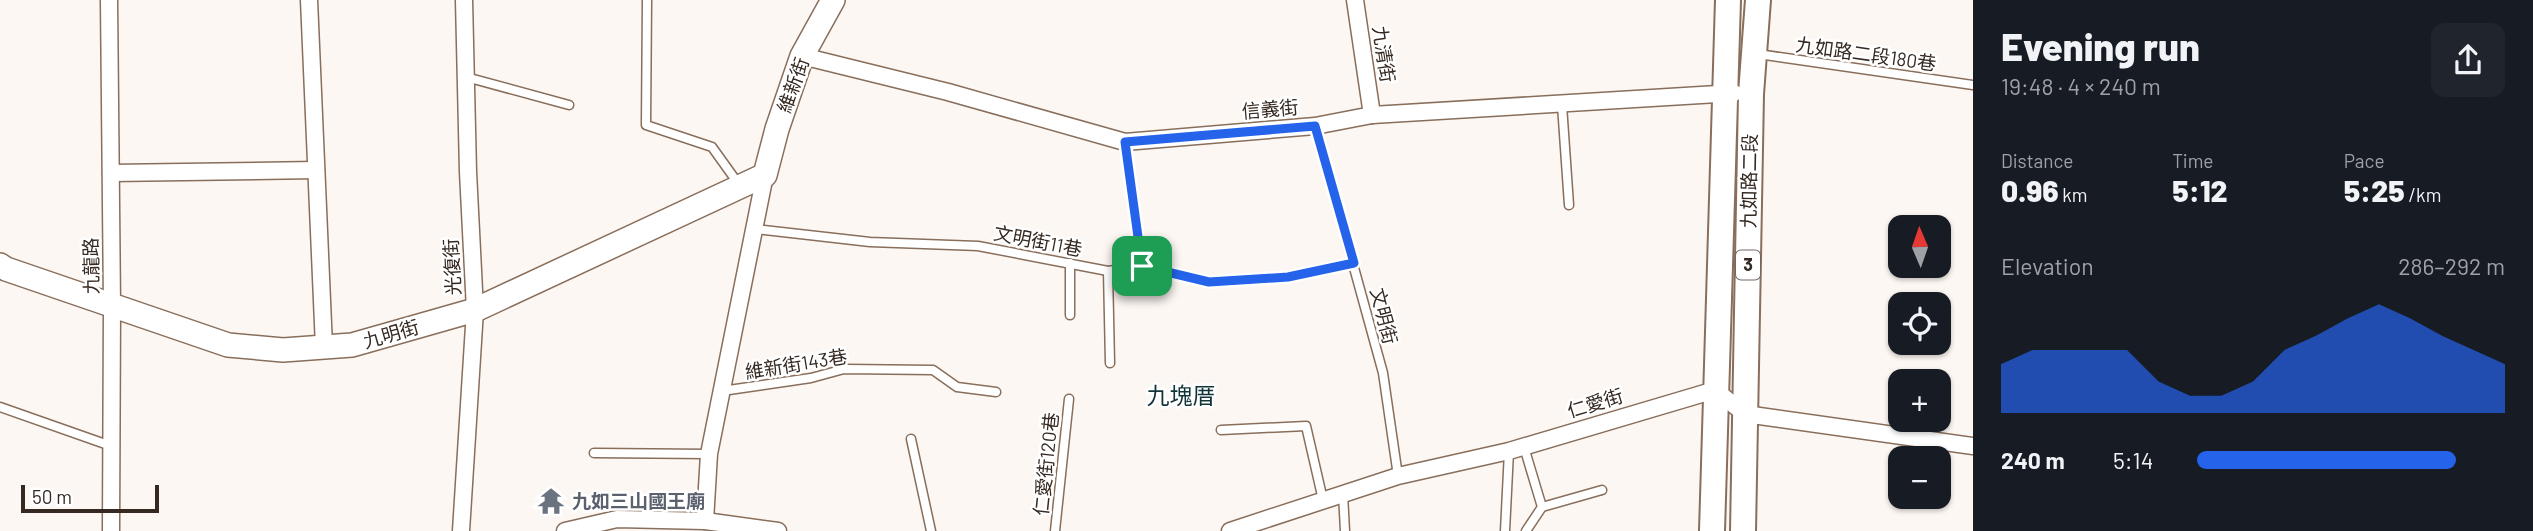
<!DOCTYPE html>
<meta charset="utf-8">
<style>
:root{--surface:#171b24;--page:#20242c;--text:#f1f3f6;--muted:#9ea1a6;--accent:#2563eb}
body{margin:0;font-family:Barlow,"Noto Sans TC",sans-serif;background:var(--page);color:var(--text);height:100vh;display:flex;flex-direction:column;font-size:26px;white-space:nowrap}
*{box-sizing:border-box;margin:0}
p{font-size:23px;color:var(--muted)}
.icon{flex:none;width:38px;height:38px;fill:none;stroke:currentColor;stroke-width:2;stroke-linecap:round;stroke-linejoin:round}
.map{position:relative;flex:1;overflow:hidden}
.panel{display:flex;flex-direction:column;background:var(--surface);width:560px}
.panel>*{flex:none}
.needle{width:46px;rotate:358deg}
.controls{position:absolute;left:1888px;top:215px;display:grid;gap:14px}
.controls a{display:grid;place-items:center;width:63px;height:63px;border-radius:14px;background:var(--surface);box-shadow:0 2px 5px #0004;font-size:35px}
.scale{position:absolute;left:21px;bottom:18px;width:138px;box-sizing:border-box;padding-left:7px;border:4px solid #352922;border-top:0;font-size:19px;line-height:24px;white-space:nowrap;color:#352922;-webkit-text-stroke:5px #fff;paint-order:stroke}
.pin{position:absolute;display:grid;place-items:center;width:60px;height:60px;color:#fff;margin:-30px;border-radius:14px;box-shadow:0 4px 10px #0006}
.round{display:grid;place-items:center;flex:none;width:74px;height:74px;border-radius:14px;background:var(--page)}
.overview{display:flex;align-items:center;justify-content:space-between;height:119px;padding:0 28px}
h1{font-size:38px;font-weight:800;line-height:52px}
.stats{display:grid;grid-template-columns:repeat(3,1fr);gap:10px;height:119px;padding:7px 28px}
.stats div{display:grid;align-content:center}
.stats b{font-size:30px;font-weight:800}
.stats small{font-size:19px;font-weight:400}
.stats p{font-size:19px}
.chart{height:196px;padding:14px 28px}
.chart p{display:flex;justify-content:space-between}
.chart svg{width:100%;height:126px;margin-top:7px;fill:var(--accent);opacity:.7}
ul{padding:0 28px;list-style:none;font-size:23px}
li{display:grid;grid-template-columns:112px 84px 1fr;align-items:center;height:52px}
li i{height:18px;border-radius:9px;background:var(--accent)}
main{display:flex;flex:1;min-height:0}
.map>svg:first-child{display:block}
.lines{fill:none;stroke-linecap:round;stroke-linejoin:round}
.lane-casing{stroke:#886e5b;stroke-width:11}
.street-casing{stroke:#886e5b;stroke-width:19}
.secondary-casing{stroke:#886e5b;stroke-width:26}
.primary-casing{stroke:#886e5b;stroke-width:28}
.lane{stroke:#fff;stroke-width:8}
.street{stroke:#fff;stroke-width:16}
.secondary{stroke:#fff;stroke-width:23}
.primary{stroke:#fff;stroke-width:24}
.route-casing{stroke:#fff;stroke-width:14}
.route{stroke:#2563eb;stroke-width:9}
.labels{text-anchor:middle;stroke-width:5;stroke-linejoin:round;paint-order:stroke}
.shield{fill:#fff;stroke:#726964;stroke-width:2}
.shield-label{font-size:18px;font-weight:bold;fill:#352922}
.street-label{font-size:19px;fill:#352922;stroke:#fff}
.worship-label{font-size:19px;font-weight:bold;fill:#5b616d;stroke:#fff;text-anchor:start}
.quarter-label{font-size:23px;fill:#123438;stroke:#fff}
</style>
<main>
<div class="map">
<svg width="1973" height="531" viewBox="0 0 1973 531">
<rect width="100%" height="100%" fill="#fdf7f3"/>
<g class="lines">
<defs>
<g id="lane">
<path d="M647,0L646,125L712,147L740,186"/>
<path d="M1758,54L1973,85"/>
<path d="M466,77L569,105"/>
<path d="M1562,105L1569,205"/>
<path d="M1315,126L1383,373L1398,476"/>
<path d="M1125,142L1142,266"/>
<path d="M755,229L870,242L978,246L1108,271L1142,266L1209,282L1288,277L1354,263"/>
<path d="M1108,271L1110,363"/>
<path d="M1070,315V263"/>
<path d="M722,391L811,378L844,369L933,370L957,387L996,392"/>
<path d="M0,407L111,446"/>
<path d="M1221,430L1306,426L1323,500"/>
<path d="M911,439L931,531"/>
<path d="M1524,447L1542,507L1526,531"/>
<path d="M594,453L709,454"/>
<path d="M1343,494L1345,531"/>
<path d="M1542,507L1602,490"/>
<path d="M1055,531L1069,399"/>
<path d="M1505,531L1509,451"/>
</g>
<g id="street">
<path d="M109,0L112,306L111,531"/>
<path d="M309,0L324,347"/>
<path d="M1355,0L1372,115"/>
<path d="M802,56L948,92L1125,142L1315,126L1372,115L1734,93"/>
<path d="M111,173L316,170"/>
<path d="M705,521L709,454L765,175"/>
<path d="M461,531L475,310L468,172L464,0"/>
<path d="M565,531L617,519L705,521L778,531"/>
<path d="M1230,531L1398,476L1509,451L1715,390L1745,414L1973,446"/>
</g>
<path id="secondary" d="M0,265L6,269L228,345L283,350L352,345L475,310L765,175L777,129L802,56L833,0"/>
<g id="primary">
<path d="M1712,531L1728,0"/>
<path d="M1743,531L1751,94L1758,0"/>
</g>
</defs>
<!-- lane casing -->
<use href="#lane" class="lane-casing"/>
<!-- street casing -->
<use href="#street" class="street-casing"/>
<!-- secondary casing -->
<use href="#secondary" class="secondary-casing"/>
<!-- primary casing -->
<use href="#primary" class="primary-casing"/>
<!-- lane -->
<use href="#lane" class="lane"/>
<!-- street -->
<use href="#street" class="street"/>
<!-- secondary -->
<use href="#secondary" class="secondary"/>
<!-- primary -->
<use href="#primary" class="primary"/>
</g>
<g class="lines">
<defs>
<path id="route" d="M1315,126L1354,263L1288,277L1209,282L1142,266L1125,142Z"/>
</defs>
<!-- route casing -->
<use href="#route" class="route-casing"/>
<!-- route -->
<use href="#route" class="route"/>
</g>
<!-- icons -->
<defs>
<symbol id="temple-bare" viewBox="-9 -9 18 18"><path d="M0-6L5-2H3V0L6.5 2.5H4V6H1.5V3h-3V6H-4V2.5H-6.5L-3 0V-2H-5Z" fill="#6b7280" stroke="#fff" stroke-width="2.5" paint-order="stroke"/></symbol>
</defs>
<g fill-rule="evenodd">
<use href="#temple-bare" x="532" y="482" width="38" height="38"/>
</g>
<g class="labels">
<!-- shield labels -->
<rect class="shield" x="1736" y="250.5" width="24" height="29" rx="5"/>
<g class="shield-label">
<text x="1748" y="271">3</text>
</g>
<!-- street labels -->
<g class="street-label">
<text transform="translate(1384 54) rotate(81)" y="7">九清街</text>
<text transform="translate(1866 54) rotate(8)" y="7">九如路二段180巷</text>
<text transform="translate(793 85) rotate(-70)" y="7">維新街</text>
<text transform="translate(1270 109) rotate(-5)" y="7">信義街</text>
<text transform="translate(1749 181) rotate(-89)" y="7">九如路二段</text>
<text transform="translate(1038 241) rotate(11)" y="7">文明街11巷</text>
<text transform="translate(91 266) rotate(-91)" y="7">九龍路</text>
<text transform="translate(452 267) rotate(-93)" y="7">光復街</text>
<text transform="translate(1384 316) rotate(76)" y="7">文明街</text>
<text transform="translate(391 334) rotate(-16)" y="7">九明街</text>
<text transform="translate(796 364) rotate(-9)" y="7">維新街143巷</text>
<text transform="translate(1595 403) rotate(-17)" y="7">仁愛街</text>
<text transform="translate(1046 464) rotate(-84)" y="7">仁愛街120巷</text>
</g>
<!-- worship labels -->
<g class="worship-label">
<text x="572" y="508">九如三山國王廟</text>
</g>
<!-- quarter labels -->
<g class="quarter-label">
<text x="1181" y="404">九塊厝</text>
</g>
</g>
</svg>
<div class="controls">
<a><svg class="needle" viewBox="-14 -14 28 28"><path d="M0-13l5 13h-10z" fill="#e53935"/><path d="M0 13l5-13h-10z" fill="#9ea1a6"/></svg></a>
<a><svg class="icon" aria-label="locate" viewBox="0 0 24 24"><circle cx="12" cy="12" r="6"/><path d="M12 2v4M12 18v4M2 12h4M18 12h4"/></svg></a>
<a>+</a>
<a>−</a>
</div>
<div class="scale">50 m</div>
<div class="pin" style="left:1142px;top:266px;background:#1e9e55"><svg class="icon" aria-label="arrive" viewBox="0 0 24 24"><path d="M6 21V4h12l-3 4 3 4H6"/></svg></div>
</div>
<section class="panel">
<div class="overview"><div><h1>Evening run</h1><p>19:48 · 4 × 240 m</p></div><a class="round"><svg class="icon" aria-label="share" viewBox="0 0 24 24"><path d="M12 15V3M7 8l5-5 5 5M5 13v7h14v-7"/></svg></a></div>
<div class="stats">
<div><p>Distance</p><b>0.96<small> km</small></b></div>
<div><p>Time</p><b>5:12</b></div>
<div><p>Pace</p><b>5:25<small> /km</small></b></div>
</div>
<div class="chart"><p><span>Elevation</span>286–292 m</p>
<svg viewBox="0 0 160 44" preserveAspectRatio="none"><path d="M0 44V27L10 22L20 22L30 22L40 22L50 33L60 38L70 38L80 33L90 22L100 17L110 11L120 6L130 11L140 17L150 22L160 27V44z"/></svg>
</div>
<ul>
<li><b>240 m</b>5:14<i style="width:84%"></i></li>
</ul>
</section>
</main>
